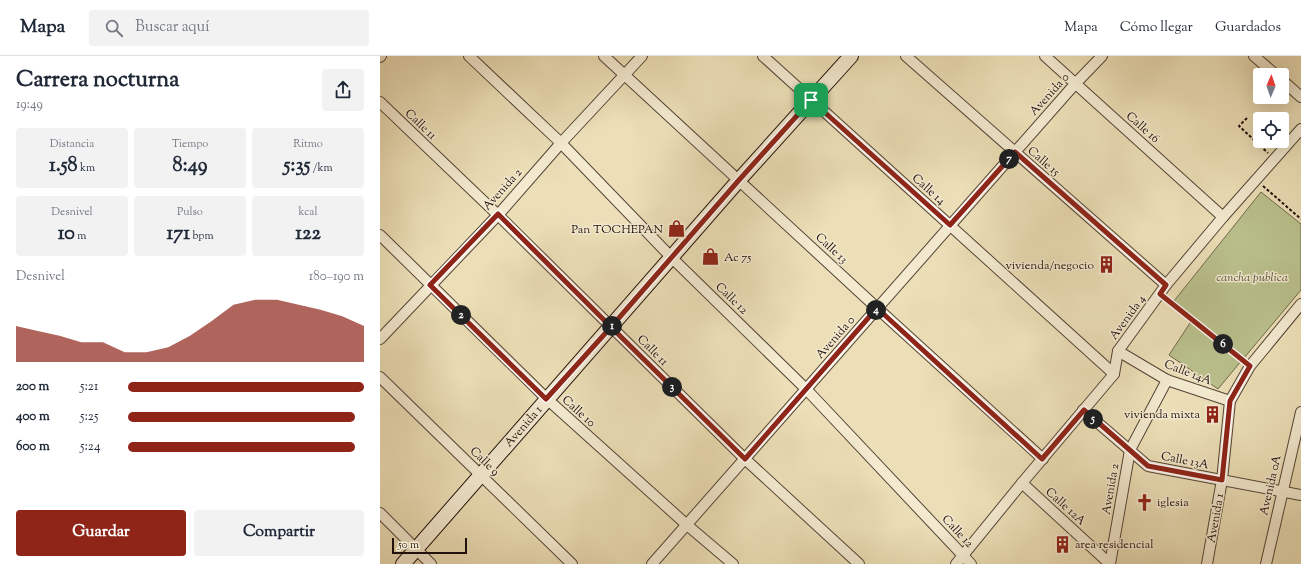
<!DOCTYPE html>
<html lang="es">
<meta charset="utf-8">
<style>
:root{--surface:#fff;--page:#f2f2f3;--text:#1f2937;--muted:#747a83;--line:#e0e1e3;--accent:#8f2418}
body{margin:0;font-family:"Sorts Mill Goudy",serif;background:var(--page);color:var(--text);height:100vh;display:flex;flex-direction:column;font-size:15px;white-space:nowrap}
*{box-sizing:border-box;margin:0}
p{font-size:13px;color:var(--muted)}
.icon{flex:none;width:22px;height:22px;fill:none;stroke:currentColor;stroke-width:2;stroke-linecap:round;stroke-linejoin:round}
.map{position:relative;flex:1;overflow:hidden}
.drawer{display:flex;flex-direction:column;background:var(--surface);width:380px}
.drawer>*{flex:none}
.needle{width:26px;rotate:2deg}
.fabs{position:absolute;left:873px;top:12px;display:grid;gap:8px}
.fabs a{display:grid;place-items:center;width:36px;height:36px;border-radius:4px;background:var(--surface);box-shadow:0 4px 16px #0002;font-size:20px}
.scale{position:absolute;left:12px;bottom:10px;width:75px;box-sizing:border-box;padding-left:4px;border:2px solid #22110c;border-top:0;font-size:11px;line-height:14px;white-space:nowrap;color:#22110c;-webkit-text-stroke:3px #f3ead0;paint-order:stroke}
.pin{position:absolute;display:grid;place-items:center;width:34px;height:34px;color:#fff;margin:-17px;border-radius:8px;box-shadow:0 2px 6px #0006}
.km{position:absolute;width:20px;height:20px;margin:-10px;border-radius:50%;background:#222;color:#fff;font-size:11px;line-height:20px;text-align:center}
.round{display:grid;place-items:center;flex:none;width:42px;height:42px;border-radius:4px;background:var(--page)}
.summary{display:flex;align-items:center;justify-content:space-between;height:68px;padding:0 16px}
h1{font-size:22px;font-weight:700;line-height:30px}
.metrics{display:grid;grid-template-columns:repeat(3,1fr);gap:6px;height:68px;padding:4px 16px}
.metrics div{display:grid;align-content:center;border-radius:4px;background:var(--page);text-align:center}
.metrics b{font-size:20px;font-weight:700}
.metrics small{font-size:11px;font-weight:400}
.metrics p{font-size:11px}
.chart{height:112px;padding:8px 16px}
.chart p{display:flex;justify-content:space-between}
.chart svg{width:100%;height:72px;margin-top:4px;fill:var(--accent);opacity:.7}
.action{display:flex;gap:8px;margin-top:auto;padding:8px 16px}
.action a{flex:1;height:46px;border-radius:4px;background:var(--accent);color:#fff;font-size:16px;font-weight:700;line-height:46px;text-align:center}
.action a+a{background:var(--page);color:var(--text)}
ul{padding:0 16px;list-style:none;font-size:13px}
li{display:grid;grid-template-columns:64px 48px 1fr;align-items:center;height:30px}
li i{height:10px;border-radius:5px;background:var(--accent)}
header{display:flex;align-items:center;gap:24px;box-sizing:border-box;height:56px;padding:0 20px;background:var(--surface);border-bottom:1px solid var(--line)}
header strong{font-size:19px}
nav{display:flex;gap:22px;margin-inline-start:auto;font-size:14px}
.search{width:280px;height:36px;background:var(--page);display:flex;align-items:center;gap:10px;box-sizing:border-box;padding:0 14px;border-radius:4px;color:var(--muted);font-size:15px}
main{display:flex;flex:1;min-height:0}
.map>svg:first-child{display:block}
.green{fill:#bac18d;stroke:#6e694c}
.lines{fill:none;stroke-linecap:round;stroke-linejoin:round}
.street-casing{stroke:#544437;stroke-width:12}
.secondary-casing{stroke:#22110c;stroke-width:16}
.path{stroke:#22110c;stroke-width:2;stroke-dasharray:3 2;stroke-linecap:butt}
.street{stroke:#f3ead0;stroke-width:10}
.secondary{stroke:#f3ead0;stroke-width:14}
.route-casing{stroke:#fff;stroke-width:8}
.route{stroke:#8f2418;stroke-width:5}
.labels{text-anchor:middle;stroke-width:3;stroke-linejoin:round;paint-order:stroke}
.street-label{font-size:12px;fill:#22110c;stroke:#f3ead0}
.poi-label{font-size:12px;fill:#22110c;stroke:#f3ead0;text-anchor:end}
.park-label{font-size:12px;font-style:italic;fill:#574f39;stroke:#f3ead0}
</style>
<header>
<strong>Mapa</strong>
<div class="search"><svg class="icon" aria-label="search" viewBox="0 0 24 24"><circle cx="10" cy="10" r="6"/><path d="M15 15l6 6"/></svg>Buscar aquí</div>
<nav><a>Mapa</a><a>Cómo llegar</a><a>Guardados</a></nav>
</header>
<main>
<section class="drawer">
<div class="summary"><div><h1>Carrera nocturna</h1><p>19:49</p></div><a class="round"><svg class="icon" aria-label="share" viewBox="0 0 24 24"><path d="M12 15V3M7 8l5-5 5 5M5 13v7h14v-7"/></svg></a></div>
<div class="metrics">
<div><p>Distancia</p><b>1.58<small> km</small></b></div>
<div><p>Tiempo</p><b>8:49</b></div>
<div><p>Ritmo</p><b>5:35<small> /km</small></b></div>
</div>
<div class="metrics">
<div><p>Desnivel</p><b>10<small> m</small></b></div>
<div><p>Pulso</p><b>171<small> bpm</small></b></div>
<div><p>kcal</p><b>122</b></div>
</div>
<div class="chart"><p><span>Desnivel</span>180–190 m</p>
<svg viewBox="0 0 160 44" preserveAspectRatio="none"><path d="M0 44V22L10 25L20 28L30 32L40 32L50 38L60 38L70 35L80 28L90 19L100 9L110 6L120 6L130 9L140 12L150 16L160 22V44z"/></svg>
</div>
<ul>
<li><b>200 m</b>5:21<i style="width:100%"></i></li>
<li><b>400 m</b>5:25<i style="width:96%"></i></li>
<li><b>600 m</b>5:24<i style="width:96%"></i></li>
</ul>
<div class="action"><a>Guardar</a><a>Compartir</a></div>
</section>
<div class="map">
<svg width="921" height="508" viewBox="0 0 921 508">
<rect width="100%" height="100%" fill="#ecdfb7"/>
<filter id="stains"><feTurbulence type="fractalNoise" baseFrequency=".005" numOctaves="4"/><feColorMatrix values="0 0 0 0 .2 0 0 0 0 .09 0 0 0 0 .02 0 0 0 .5 -.17"/></filter>
<radialGradient id="worn" r=".72"><stop offset=".6" stop-color="#630" stop-opacity="0"/><stop offset="1" stop-color="#630" stop-opacity=".3"/></radialGradient>
<!-- green -->
<g class="green">
<path d="M881,136L921,168V234L864,302L794,245Z"/>
<path d="M812,264L862,304L838,333L789,299Z"/>
</g>
<g class="lines">
<defs>
<g id="street">
<path d="M89,0L181,87L292,202L426,333L591,508"/>
<path d="M224,0L497,252L663,403"/>
<path d="M383,0L734,318"/>
<path d="M526,0L786,229"/>
<path d="M665,0L843,161"/>
<path d="M874,0L896,19"/>
<path d="M0,1L1,0"/>
<path d="M902,24L921,41"/>
<path d="M0,46L118,159L365,403L479,508"/>
<path d="M0,179L167,343L307,469L353,508"/>
<path d="M0,283L118,159L181,87L262,0"/>
<path d="M738,295L787,324L850,345"/>
<path d="M0,321L192,508"/>
<path d="M703,354L768,410L921,439"/>
<path d="M642,427L730,508"/>
<path d="M0,457L51,508"/>
<path d="M272,508L695,28L722,0"/>
<path d="M576,508L642,427L734,318L738,295L786,229L843,161L921,73"/>
<path d="M730,508L750,394L787,324"/>
<path d="M827,508L842,424L850,345L870,310L921,248"/>
<path d="M886,508L921,356"/>
</g>
<path id="secondary" d="M23,508L359,124L471,0"/>
</defs>
<!-- street casing -->
<use href="#street" class="street-casing"/>
<!-- secondary casing -->
<use href="#secondary" class="secondary-casing"/>
<!-- path -->
<g class="path">
<path d="M867,62L859,70L888,97"/>
<path d="M883,130L921,163"/>
<path d="M787,243L863,304"/>
</g>
<!-- street -->
<use href="#street" class="street"/>
<!-- secondary -->
<use href="#secondary" class="secondary"/>
</g>
<g class="lines">
<defs>
<path id="route" d="M431,44L359,124L231,271L118,158L50,229L166,343L231,271L365,403L497,252L662,403L704,354L768,410L842,424L850,345L870,310L780,238L786,229L635,96L570,169L431,44"/>
</defs>
<!-- route casing -->
<use href="#route" class="route-casing"/>
<!-- route -->
<use href="#route" class="route"/>
</g>
<!-- icons -->
<defs>
<symbol id="shop-bare" viewBox="-9 -9 18 18"><path d="M-5-2.5h2.3a2.7 3.5 0 0 1 5.4 0H5L5.5 6h-11ZM-1.5-2.5h3a1.5 2.3 0 0 0-3 0Z" fill="#8f2418" stroke="#f3ead0" stroke-width="2.5" paint-order="stroke"/></symbol>
<symbol id="building-bare" viewBox="-9 -9 18 18"><path d="M-4-6H4V6H1V3H-1V6H-4ZM-2.5-4.3h1.7v1.8h-1.7ZM.8-4.3h1.7v1.8H.8ZM-2.5-1h1.7V.8h-1.7ZM.8-1h1.7V.8H.8Z" fill="#8f2418" stroke="#f3ead0" stroke-width="2.5" paint-order="stroke"/></symbol>
<symbol id="church-bare" viewBox="-9 -9 18 18"><path d="M-1.2-6h2.4v3.5h3.3v2.4h-3.3V6h-2.4V-.1h-3.3v-2.4h3.3Z" fill="#8f2418" stroke="#f3ead0" stroke-width="2.5" paint-order="stroke"/></symbol>
</defs>
<g fill-rule="evenodd">
<use href="#shop-bare" x="284" y="160" width="25" height="25"/>
<use href="#shop-bare" x="318" y="188" width="25" height="25"/>
<use href="#building-bare" x="714" y="196" width="25" height="25"/>
<use href="#building-bare" x="820" y="346" width="25" height="25"/>
<use href="#church-bare" x="752" y="434" width="25" height="25"/>
<use href="#building-bare" x="670" y="476" width="25" height="25"/>
</g>
<g class="labels">
<!-- street labels -->
<g class="street-label">
<text transform="translate(669 38) rotate(-48)" y="4">Avenida 0</text>
<text transform="translate(41 68) rotate(44)" y="4">Calle 11</text>
<text transform="translate(763 71) rotate(42)" y="4">Calle 16</text>
<text transform="translate(664 105) rotate(41)" y="4">Calle 15</text>
<text transform="translate(122 133) rotate(-48)" y="4">Avenida 2</text>
<text transform="translate(549 133) rotate(42)" y="4">Calle 14</text>
<text transform="translate(452 192) rotate(43)" y="4">Calle 13</text>
<text transform="translate(352 242) rotate(44)" y="4">Calle 12</text>
<text transform="translate(747 261) rotate(-54)" y="4">Avenida 4</text>
<text transform="translate(455 281) rotate(-49)" y="4">Avenida 0</text>
<text transform="translate(273 294) rotate(45)" y="4">Calle 11</text>
<text transform="translate(808 316) rotate(21)" y="4">Calle 14A</text>
<text transform="translate(199 355) rotate(42)" y="4">Calle 10</text>
<text transform="translate(143 370) rotate(-49)" y="4">Avenida 1</text>
<text transform="translate(805 404) rotate(11)" y="4">Calle 13A</text>
<text transform="translate(105 405) rotate(44)" y="4">Calle 9</text>
<text transform="translate(890 429) rotate(-77)" y="4">Avenida 0A</text>
<text transform="translate(730 433) rotate(-80)" y="4">Avenida 2</text>
<text transform="translate(686 450) rotate(42)" y="4">Calle 12A</text>
<text transform="translate(835 462) rotate(-80)" y="4">Avenida 1</text>
<text transform="translate(578 475) rotate(47)" y="4">Calle 12</text>
</g>
<!-- poi labels -->
<g class="poi-label">
<text x="283" y="177">Pan TOCHEPAN</text>
<text x="344" y="205" text-anchor="start">Ac 75</text>
<text x="714" y="213">vivienda/negocio</text>
<text x="820" y="362">vivienda mixta</text>
<text x="777" y="450" text-anchor="start">iglesia</text>
<text x="695" y="492" text-anchor="start">area residencial</text>
</g>
<!-- park labels -->
<g class="park-label">
<text x="872" y="225">cancha publica</text>
</g>
</g>
<rect width="100%" height="100%" filter="url(#stains)"/>
<rect width="100%" height="100%" fill="url(#worn)"/>
</svg>
<div class="fabs">
<a><svg class="needle" viewBox="-14 -14 28 28"><path d="M0-13l5 13h-10z" fill="#e53935"/><path d="M0 13l5-13h-10z" fill="#747a83"/></svg></a>
<a><svg class="icon" aria-label="locate" viewBox="0 0 24 24"><circle cx="12" cy="12" r="6"/><path d="M12 2v4M12 18v4M2 12h4M18 12h4"/></svg></a>
</div>
<div class="scale">50 m</div>
<div class="pin" style="left:431px;top:44px;background:#1e9e55"><svg class="icon" aria-label="arrive" viewBox="0 0 24 24"><path d="M6 21V4h12l-3 4 3 4H6"/></svg></div>
<b class="km" style="left:232px;top:270px">1</b>
<b class="km" style="left:81px;top:259px">2</b>
<b class="km" style="left:292px;top:331px">3</b>
<b class="km" style="left:496px;top:254px">4</b>
<b class="km" style="left:713px;top:363px">5</b>
<b class="km" style="left:843px;top:288px">6</b>
<b class="km" style="left:629px;top:103px">7</b>
</div>
</main>
